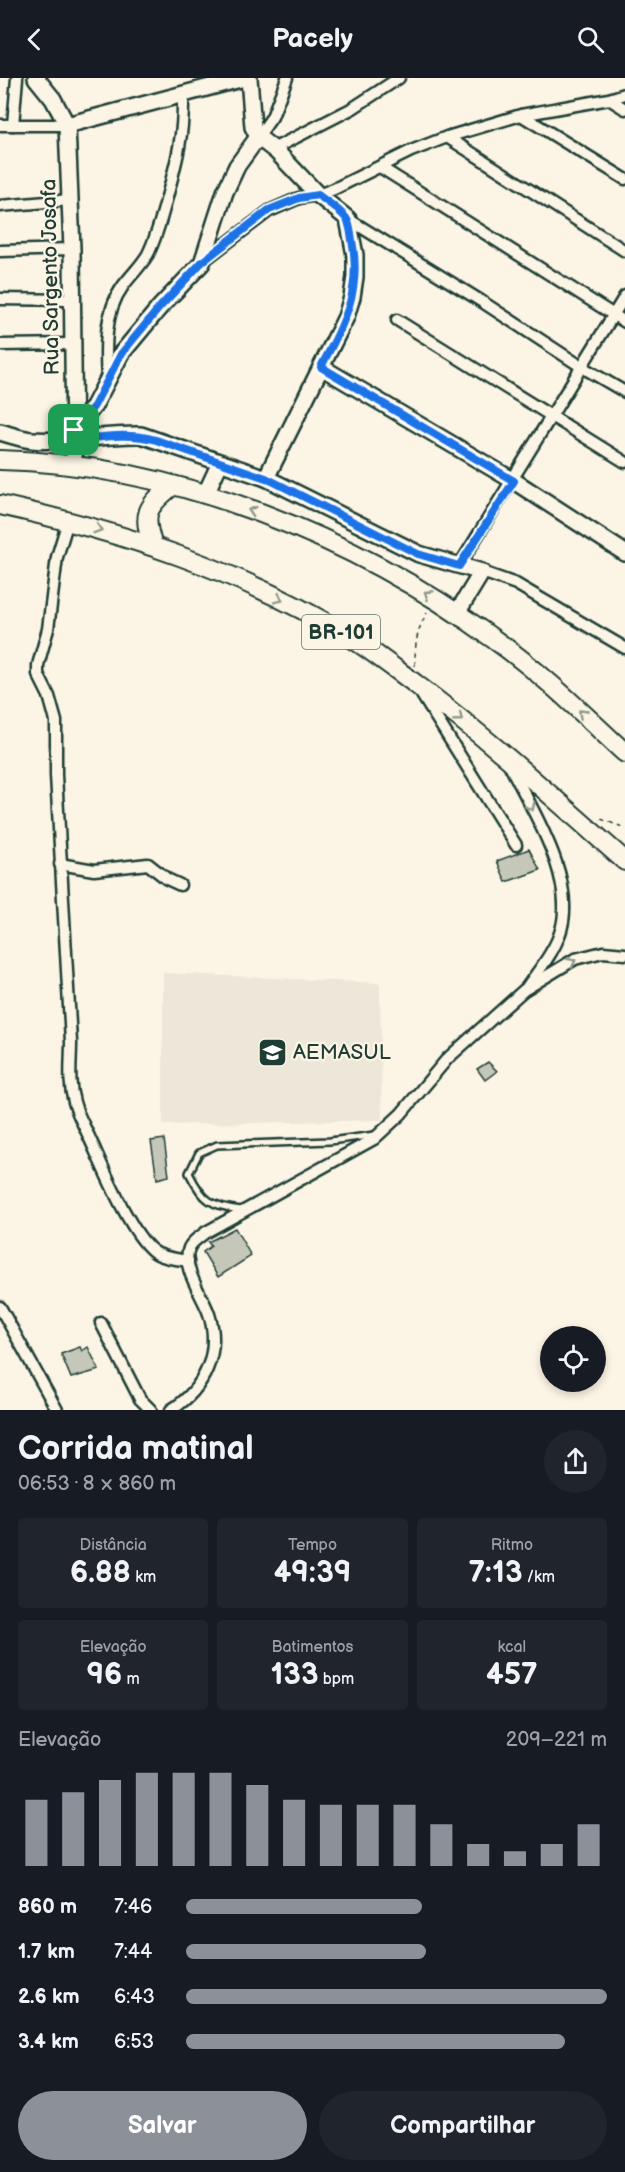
<!DOCTYPE html>
<html lang="pt">
<meta charset="utf-8">
<style>
:root{--surface:#171b24;--page:#20242c;--text:#f1f3f6;--muted:#9ea1a6;--accent:#8c9099}
body{margin:0;font-family:"Balsamiq Sans",sans-serif;background:var(--page);color:var(--text);height:100vh;display:flex;flex-direction:column;font-size:22px;white-space:nowrap}
*{box-sizing:border-box;margin:0}
p{font-size:20px;color:var(--muted)}
.icon{flex:none;width:33px;height:33px;fill:none;stroke:currentColor;stroke-width:2;stroke-linecap:round;stroke-linejoin:round}
.map{position:relative;height:1332px;overflow:hidden}
.details{display:flex;flex-direction:column;background:var(--surface);flex:1}
.details>*{flex:none}
.buttons{position:absolute;left:540px;top:1248px;display:grid;gap:12px}
.buttons a{display:grid;place-items:center;width:66px;height:66px;border-radius:50%;background:var(--surface);box-shadow:0 3px 9px #0003;font-size:30px}
.pin{position:absolute;display:grid;place-items:center;width:51px;height:51px;color:#fff;margin:-26px;border-radius:12px;box-shadow:0 3px 9px #0006}
.round{display:grid;place-items:center;flex:none;width:63px;height:63px;border-radius:32px;background:var(--page)}
.head{display:flex;align-items:center;justify-content:space-between;height:102px;padding:0 18px}
h1{font-size:33px;font-weight:800;line-height:45px}
.stats{display:grid;grid-template-columns:repeat(3,1fr);gap:9px;height:102px;padding:6px 18px}
.stats div{display:grid;align-content:center;border-radius:6px;background:var(--page);text-align:center}
.stats b{font-size:30px;font-weight:800}
.stats small{font-size:16px;font-weight:400}
.stats p{font-size:16px}
.chart{height:168px;padding:12px 18px}
.chart p{display:flex;justify-content:space-between}
.chart svg{width:100%;height:108px;margin-top:6px;stroke:var(--accent);stroke-width:6}
.action{display:flex;gap:12px;margin-top:auto;padding:12px 18px}
.action a{flex:1;height:69px;border-radius:36px;background:var(--accent);color:#fff;font-size:24px;font-weight:800;line-height:69px;text-align:center}
.action a+a{background:var(--page);color:var(--text)}
ul{padding:0 18px;list-style:none;font-size:20px}
li{display:grid;grid-template-columns:96px 72px 1fr;align-items:center;height:45px}
li i{height:15px;border-radius:8px;background:var(--accent)}
header{display:flex;justify-content:space-between;align-items:center;height:78px;padding:0 18px;background:var(--surface);font-size:27px;font-weight:800}
.map>svg:first-child{display:block}
.built{fill:#ece7d8}
.building{fill:#c5c7b9;stroke:#1f3d34;stroke-width:1.5}
.lines{fill:none;stroke-linecap:round;stroke-linejoin:round}
.lane-casing{stroke:#1f3d34;stroke-width:10}
.street-casing{stroke:#1f3d34;stroke-width:15}
.secondary-casing{stroke:#1f3d34;stroke-width:20}
.highway-casing{stroke:#1f3d34;stroke-width:22}
.path{stroke:#1f3d34;stroke-width:1.5;stroke-dasharray:4.5 4.5;stroke-linecap:butt}
.lane{stroke:#fcf5e5;stroke-width:5}
.street{stroke:#fcf5e5;stroke-width:10}
.secondary{stroke:#fcf5e5;stroke-width:15}
.highway{stroke:#fcf5e5;stroke-width:18}
.oneway{stroke:#8e998c}
.route-casing{stroke:#fff;stroke-width:12}
.route{stroke:#1a73e8;stroke-width:8}
.labels{text-anchor:middle;stroke-width:4.5;stroke-linejoin:round;paint-order:stroke}
.shield{fill:#fcf5e5;stroke:#617469;stroke-width:1.5}
.shield-label{font-size:20px;font-weight:bold;fill:#1f3d34}
.street-label{font-size:21px;fill:#1f3d34;stroke:#fcf5e5}
.poi-label{font-size:21px;fill:#1f3d34;stroke:#fcf5e5;text-anchor:start}
</style>
<header><svg class="icon" aria-label="back" viewBox="0 0 24 24"><path d="M15 5l-7 7 7 7"/></svg>Pacely<svg class="icon" aria-label="search" viewBox="0 0 24 24"><circle cx="10" cy="10" r="6"/><path d="M15 15l6 6"/></svg></header>
<div class="map">
<svg width="625" height="1332" viewBox="0 0 625 1332">
<rect width="100%" height="100%" fill="#fcf5e5"/>
<filter id="ink" filterUnits="userSpaceOnUse"><feTurbulence type="fractalNoise" baseFrequency=".0167" numOctaves="2"/><feDisplacementMap in="SourceGraphic" scale="12" xChannelSelector="R" yChannelSelector="G"/><feConvolveMatrix kernelMatrix="1 2 1 2 8 2 1 2 1" color-interpolation-filters="sRGB"/></filter>
<g filter="url(#ink)">
<!-- built -->
<path class="built" d="M163,895L380,905L382,1042L163,1047Z"/>
<!-- building -->
<g class="building">
<path d="M529,771L540,792L506,804L497,783Z"/>
<path d="M488,984L497,993L485,1002L477,991Z"/>
<path d="M164,1061L169,1098L157,1101L151,1063Z"/>
<path d="M235,1150L251,1178L218,1199L203,1174L211,1168L208,1164Z"/>
<path d="M80,1269L82,1273L88,1269L99,1292L71,1300L61,1276Z"/>
</g>
<g class="lines">
<defs>
<path id="lane" d="M241,1132C211,1128 203,1123 189,1095L199,1075L217,1067L330,1063L375,1057"/>
<g id="street">
<path d="M609,21L625,31"/>
<path d="M521,37L625,101"/>
<path d="M0,47H67"/>
<path d="M13,47L17,0"/>
<path d="M258,59L272,39L287,0"/>
<path d="M447,59L625,173"/>
<path d="M273,71L353,30L399,0"/>
<path d="M380,89L625,244"/>
<path d="M0,128L70,122"/>
<path d="M348,141L481,223L582,289L625,314"/>
<path d="M0,173L72,171"/>
<path d="M202,184L269,133L299,120L318,117L334,111L411,73L447,59L521,37L609,21L625,16"/>
<path d="M0,221L72,222"/>
<path d="M397,242L625,384"/>
<path d="M0,267L72,266"/>
<path d="M107,301C105,271 104,234 123,208C131,197 141,188 148,176C157,158 162,138 167,119C177,82 184,56 183,16"/>
<path d="M68,443L57,479L48,551L38,587V596L49,618L56,643V697L71,964C71,985 68,1004 74,1024C77,1036 85,1049 90,1061C103,1089 130,1155 153,1173C161,1180 177,1181 188,1183"/>
<path d="M459,488L625,218"/>
<path d="M482,494L516,506L625,570"/>
<path d="M422,617L516,767"/>
<path d="M509,686C532,732 580,805 559,858C552,877 538,893 527,909"/>
<path d="M60,786L94,792L148,786L167,801L180,807"/>
<path d="M0,1229L57,1332"/>
<path d="M101,1245L140,1321L151,1332"/>
<path d="M171,1332C205,1311 221,1274 209,1236C203,1218 181,1189 189,1170C192,1163 200,1159 206,1154L374,1061L401,1036L447,981L524,912L575,881L603,874L625,876"/>
</g>
<g id="secondary">
<path d="M36,0L53,21L67,47L72,171L74,387"/>
<path d="M249,0L253,49L258,59L277,74L318,117L348,141L355,177V199L352,219L346,239L266,400"/>
<path d="M67,47L244,0"/>
<path d="M321,289L514,403L625,475"/>
<path d="M74,352L94,328L121,276L160,229L202,185L225,114L237,88L258,59"/>
<path d="M0,354C11,357 22,361 32,362C69,365 105,356 141,357L266,400L419,476L482,494L457,535"/>
<path d="M205,417L220,385"/>
</g>
<g id="highway">
<path d="M0,382C175,386 355,459 495,562C542,595 583,636 625,675"/>
<path d="M0,427C122,454 240,492 347,557C371,572 394,590 417,607C490,662 557,723 625,783"/>
<path d="M153,468C142,436 146,429 172,408"/>
</g>
</defs>
<!-- lane casing -->
<use href="#lane" class="lane-casing"/>
<!-- street casing -->
<use href="#street" class="street-casing"/>
<!-- secondary casing -->
<use href="#secondary" class="secondary-casing"/>
<!-- highway casing -->
<use href="#highway" class="highway-casing"/>
<!-- path -->
<g class="path">
<path d="M415,588C415,567 416,553 427,535"/>
<path d="M601,741L625,750"/>
</g>
<!-- lane -->
<use href="#lane" class="lane"/>
<!-- street -->
<use href="#street" class="street"/>
<!-- secondary -->
<use href="#secondary" class="secondary"/>
<!-- highway -->
<use href="#highway" class="highway"/>
</g>
<!-- one-way arrows -->
<defs><path id="oneway-chevron" d="M-2-3.5L2.5 0L-2 3.5" fill="none" stroke-width="1.6" stroke-linecap="round" stroke-linejoin="round" transform="scale(1.5)"/></defs>
<g class="oneway">
<use href="#oneway-chevron" transform="translate(252 433) rotate(-162)"/>
<use href="#oneway-chevron" transform="translate(98 451) rotate(16)"/>
<use href="#oneway-chevron" transform="translate(428 516) rotate(-147)"/>
<use href="#oneway-chevron" transform="translate(279 521) rotate(26)"/>
<use href="#oneway-chevron" transform="translate(582 635) rotate(-137)"/>
<use href="#oneway-chevron" transform="translate(459 640) rotate(39)"/>
<use href="#oneway-chevron" transform="translate(531 729) rotate(64)"/>
<use href="#oneway-chevron" transform="translate(572 884) rotate(-28)"/>
</g>
</g>
<g class="lines" filter="url(#ink)">
<defs>
<path id="route" d="M318,117C327,124 339,131 346,140C350,145 351,156 352,162C362,213 344,245 321,289L514,403L459,488L418,476L266,400L156,362C129,354 103,359 75,362L74,352L94,328L121,276L160,229L202,184L269,132L299,120Z"/>
</defs>
<!-- route casing -->
<use href="#route" class="route-casing"/>
<!-- route -->
<use href="#route" class="route"/>
</g>
<!-- icons -->
<defs>
<symbol id="university-square" viewBox="-11 -11 22 22"><rect x="-9" y="-9" width="18" height="18" rx="4" fill="#1f3d34" stroke="#fcf5e5"/><path d="M0-5L7-2L0 1L-7-2ZM-4 1L0 2.5L4 1V4Q0 6-4 4Z" fill="#fff"/></symbol>
</defs>
<g fill-rule="evenodd">
<use href="#university-square" x="256" y="958" width="33" height="33"/>
</g>
<g class="labels">
<!-- shield labels -->
<rect class="shield" x="302" y="537" width="78" height="34" rx="4.5"/>
<g class="shield-label">
<text x="341" y="561">BR-101</text>
</g>
<!-- street labels -->
<g class="street-label">
<text transform="translate(50 199) rotate(-91)" y="7">Rua Sargento Josafa</text>
</g>
<!-- poi labels -->
<g class="poi-label">
<text x="293" y="981">AEMASUL</text>
</g>
</g>
</svg>
<div class="buttons">
<a><svg class="icon" aria-label="locate" viewBox="0 0 24 24"><circle cx="12" cy="12" r="6"/><path d="M12 2v4M12 18v4M2 12h4M18 12h4"/></svg></a>
</div>
<div class="pin" style="left:74px;top:352px;background:#1e9e55"><svg class="icon" aria-label="arrive" viewBox="0 0 24 24"><path d="M6 21V4h12l-3 4 3 4H6"/></svg></div>
</div>
<section class="details">
<div class="head"><div><h1>Corrida matinal</h1><p>06:53 · 8 × 860 m</p></div><a class="round"><svg class="icon" aria-label="share" viewBox="0 0 24 24"><path d="M12 15V3M7 8l5-5 5 5M5 13v7h14v-7"/></svg></a></div>
<div class="stats">
<div><p>Distância</p><b>6.88<small> km</small></b></div>
<div><p>Tempo</p><b>49:39</b></div>
<div><p>Ritmo</p><b>7:13<small> /km</small></b></div>
</div>
<div class="stats">
<div><p>Elevação</p><b>96<small> m</small></b></div>
<div><p>Batimentos</p><b>133<small> bpm</small></b></div>
<div><p>kcal</p><b>457</b></div>
</div>
<div class="chart"><p><span>Elevação</span>209–221 m</p>
<svg viewBox="0 0 160 44" preserveAspectRatio="none"><path d="M5 44V17M15 44V14M25 44V9M35 44V6M45 44V6M55 44V6M65 44V11M75 44V17M85 44V19M95 44V19M105 44V19M115 44V27M125 44V35M135 44V38M145 44V35M155 44V27"/></svg>
</div>
<ul>
<li><b>860 m</b>7:46<i style="width:56%"></i></li>
<li><b>1.7 km</b>7:44<i style="width:57%"></i></li>
<li><b>2.6 km</b>6:43<i style="width:100%"></i></li>
<li><b>3.4 km</b>6:53<i style="width:90%"></i></li>
</ul>
<div class="action"><a>Salvar</a><a>Compartilhar</a></div>
</section>
